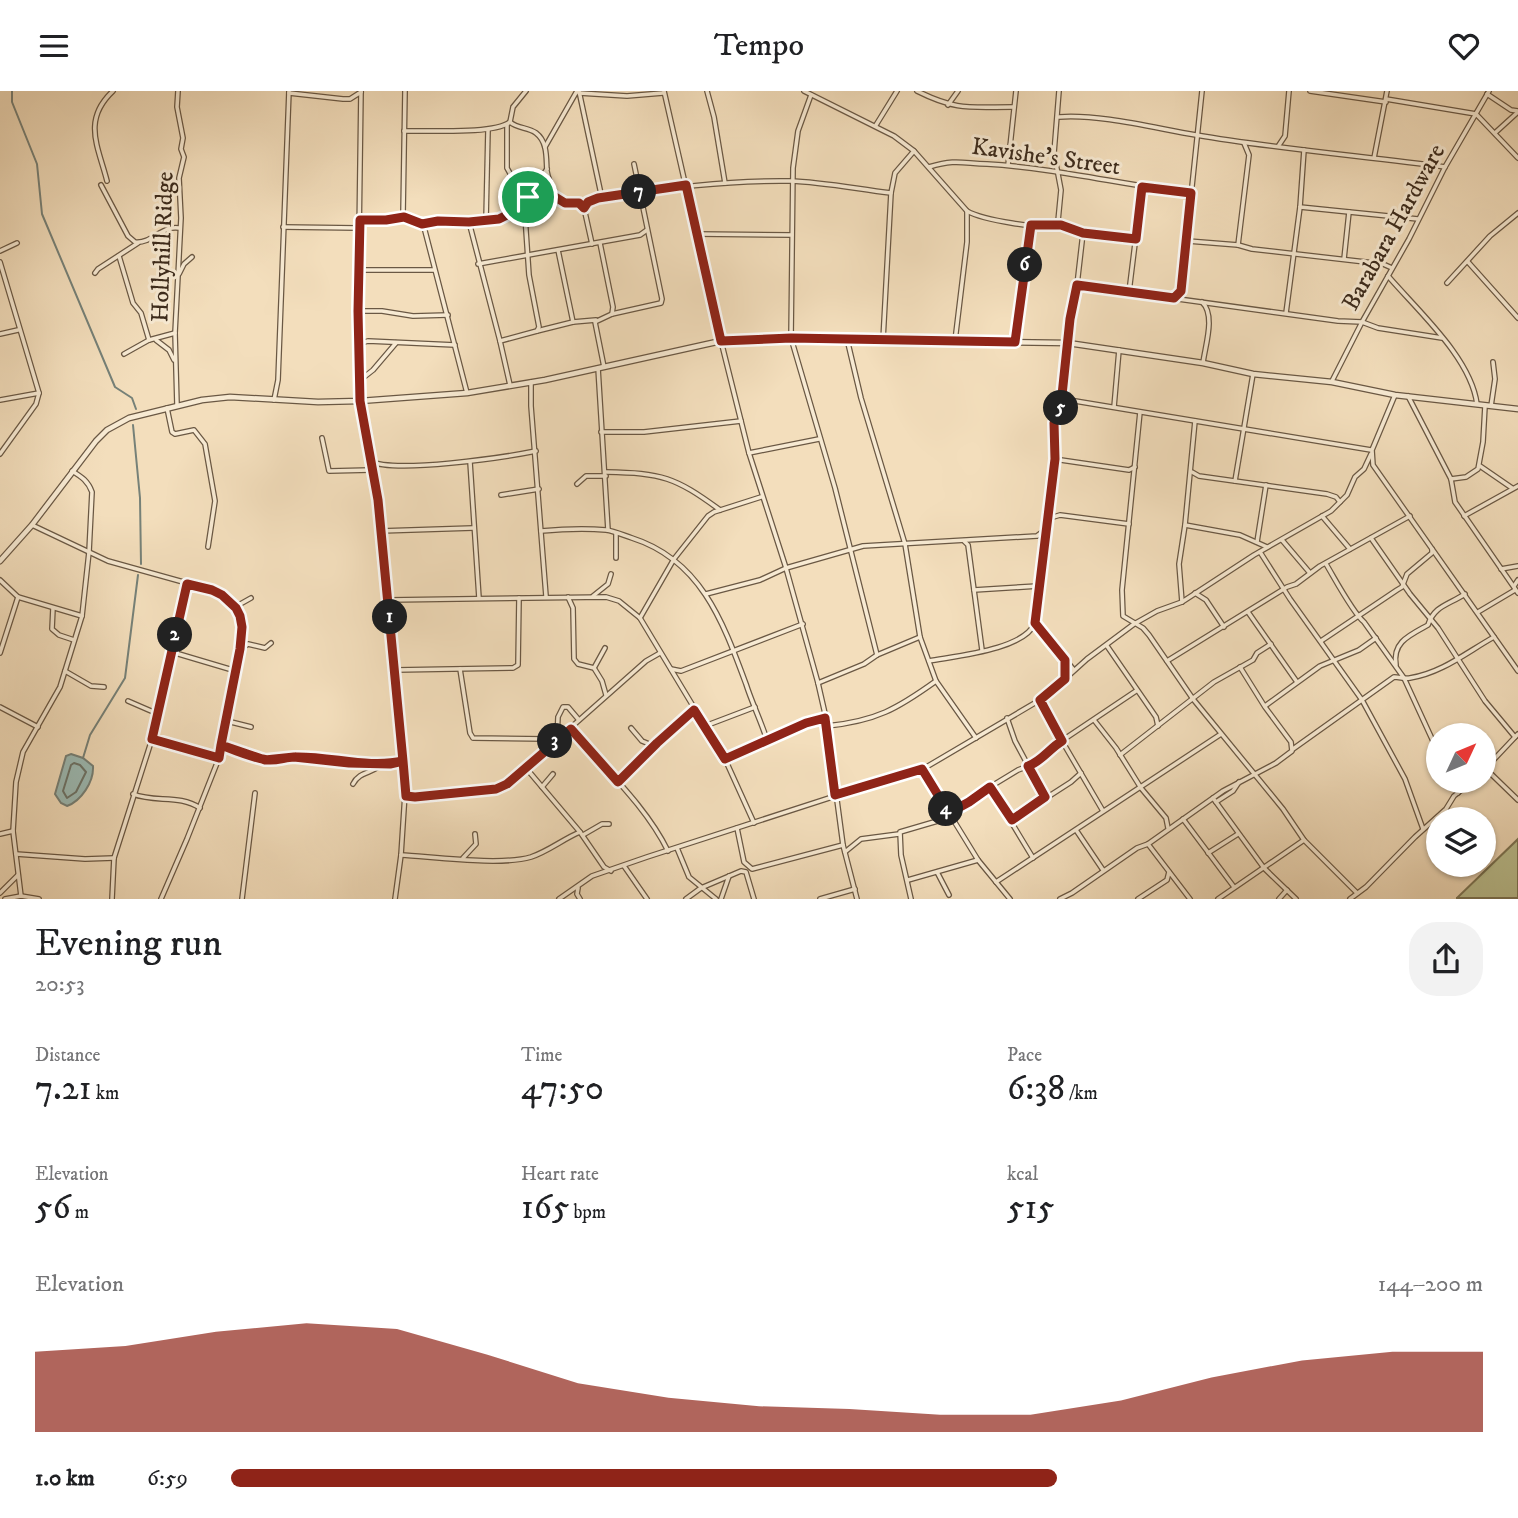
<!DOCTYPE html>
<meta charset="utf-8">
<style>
:root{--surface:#fff;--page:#f2f2f2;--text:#202124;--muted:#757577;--accent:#8f2418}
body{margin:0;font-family:"IM FELL DW Pica",serif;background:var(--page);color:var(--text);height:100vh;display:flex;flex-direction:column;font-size:26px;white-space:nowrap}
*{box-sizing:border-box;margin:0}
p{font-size:23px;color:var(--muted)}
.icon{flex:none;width:38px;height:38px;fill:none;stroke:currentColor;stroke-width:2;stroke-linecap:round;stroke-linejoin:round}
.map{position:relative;height:808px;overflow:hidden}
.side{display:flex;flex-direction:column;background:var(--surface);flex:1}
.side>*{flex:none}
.needle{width:46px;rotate:46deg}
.buttons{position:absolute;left:1426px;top:632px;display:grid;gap:14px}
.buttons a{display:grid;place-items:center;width:70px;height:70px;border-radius:50%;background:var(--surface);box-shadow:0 2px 5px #0004;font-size:35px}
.pin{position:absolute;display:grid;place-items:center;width:60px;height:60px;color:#fff;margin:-30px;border:4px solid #fff;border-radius:50%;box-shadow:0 2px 7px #0007}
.km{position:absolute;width:35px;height:35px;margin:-18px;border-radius:50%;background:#222;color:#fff;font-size:19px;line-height:35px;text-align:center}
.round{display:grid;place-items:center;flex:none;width:74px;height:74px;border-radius:28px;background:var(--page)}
.summary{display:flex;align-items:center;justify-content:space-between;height:119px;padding:0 35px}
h1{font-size:38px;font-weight:600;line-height:52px}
.figures{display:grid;grid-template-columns:repeat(3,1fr);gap:10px;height:119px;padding:7px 35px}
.figures div{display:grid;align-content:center}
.figures b{font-size:35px;font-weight:600}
.figures small{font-size:19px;font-weight:400}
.figures p{font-size:19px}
.chart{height:196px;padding:14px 35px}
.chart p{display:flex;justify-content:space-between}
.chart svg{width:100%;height:126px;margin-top:7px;fill:var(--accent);opacity:.7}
ul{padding:0 35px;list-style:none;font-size:23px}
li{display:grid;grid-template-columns:112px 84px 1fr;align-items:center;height:52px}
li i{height:18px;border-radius:9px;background:var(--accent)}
header{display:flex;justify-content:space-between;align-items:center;height:91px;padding:0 35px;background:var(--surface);font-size:32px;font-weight:600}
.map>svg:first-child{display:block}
.green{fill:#bbc191;stroke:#7c7656;stroke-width:2}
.water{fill:#9cbbb5;stroke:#768178;stroke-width:2}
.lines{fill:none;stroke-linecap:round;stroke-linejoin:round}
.shore{stroke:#6c7368;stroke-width:2}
.stream{stroke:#768178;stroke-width:2}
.minor-casing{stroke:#6a5844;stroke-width:6}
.tertiary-casing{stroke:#6a5844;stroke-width:7}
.minor{stroke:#f7ead3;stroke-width:3.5}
.tertiary{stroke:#f7ead3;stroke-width:4.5}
.route-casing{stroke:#fff;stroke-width:14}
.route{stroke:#8f2418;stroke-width:9}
.labels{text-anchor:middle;stroke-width:6;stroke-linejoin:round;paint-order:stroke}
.street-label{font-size:24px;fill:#3c2b1c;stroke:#f7ead3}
</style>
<header><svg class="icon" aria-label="menu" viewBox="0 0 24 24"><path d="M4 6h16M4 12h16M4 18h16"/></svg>Tempo<svg class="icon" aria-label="heart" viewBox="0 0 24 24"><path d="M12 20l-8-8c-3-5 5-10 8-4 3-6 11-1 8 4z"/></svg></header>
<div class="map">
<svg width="1518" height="808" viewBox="0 0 1518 808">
<rect width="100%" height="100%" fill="#f3debc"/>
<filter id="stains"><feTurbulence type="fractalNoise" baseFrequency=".00286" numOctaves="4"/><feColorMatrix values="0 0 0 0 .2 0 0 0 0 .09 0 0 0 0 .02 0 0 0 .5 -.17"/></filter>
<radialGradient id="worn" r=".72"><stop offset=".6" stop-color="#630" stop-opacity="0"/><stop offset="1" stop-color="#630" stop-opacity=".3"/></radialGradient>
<!-- green -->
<path class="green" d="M1518,748V807H1456H1457Z"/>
<!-- water -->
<path class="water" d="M71,663L83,667L93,675C94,691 81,710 67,715L61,712L55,703L66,665Z"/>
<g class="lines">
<!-- shore -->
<path class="shore" d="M74,672L80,674L86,681L76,701L67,707L63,700L71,674Z"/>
<!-- stream -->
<g class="stream">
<path d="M12,0V11L37,73L42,123L115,296L132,307L136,318"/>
<path d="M133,334L140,407L141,473"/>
<path d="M83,667L90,644L125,587L138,484"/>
</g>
<defs>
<g id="minor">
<path d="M361,0L358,220L360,310L378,409L406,687L401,764L395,808"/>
<path d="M405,0L403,123L406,128L419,132L424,136L467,302"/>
<path d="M526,0L513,16L510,31C518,38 528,36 536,42C548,51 546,68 547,80C548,89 554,99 558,107"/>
<path d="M579,0L601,103L588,111L584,117"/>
<path d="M664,0L721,250L749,362L786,477L818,592L826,627L843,754L857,808"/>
<path d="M707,0L714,26L725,92"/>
<path d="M804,0L894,45L914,60L967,120V151L955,250"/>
<path d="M917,0C957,20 970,16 1013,16"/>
<path d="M1310,0L1386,11"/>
<path d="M289,2L343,8H350L361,1"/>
<path d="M579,2L627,5L663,2"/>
<path d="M1487,3L1511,19L1518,20"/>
<path d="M811,4L798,40L793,77L791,247L835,397L877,564L864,573L818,592"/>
<path d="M1386,8L1476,23L1518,67"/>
<path d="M948,14L958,0"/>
<path d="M1059,26C1100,23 1154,37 1196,44C1278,58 1362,65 1445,76"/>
<path d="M507,34V77L516,93L522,111"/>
<path d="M876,34L897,0"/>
<path d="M404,40C428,39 493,44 510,31"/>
<path d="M1496,41L1518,21"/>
<path d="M1279,54L1285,45L1289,0"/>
<path d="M545,56L577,0"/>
<path d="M1374,67L1387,0"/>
<path d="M1008,74L1016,0"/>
<path d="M929,76C956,68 961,72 987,73C1056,77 1123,94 1191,102"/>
<path d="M107,90C98,55 82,29 113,0"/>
<path d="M101,94L128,145L135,151C152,153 162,134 179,137"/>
<path d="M529,106L552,104L565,112L581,113L584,117L592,153"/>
<path d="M598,107C662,98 725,89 790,90C823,91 857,98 891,102"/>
<path d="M1300,116L1418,128"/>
<path d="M967,120C983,129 1042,139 1060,134"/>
<path d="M360,129L396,128L403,123"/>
<path d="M486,129L488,39"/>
<path d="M469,131L500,250"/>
<path d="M422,133L503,127L528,106L547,78"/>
<path d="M283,136L358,137"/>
<path d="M1083,142L1136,148"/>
<path d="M697,143L792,144"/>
<path d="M1188,150L1238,154L1252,158L1383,173L1392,177"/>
<path d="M600,152L613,216L612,223L595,231L604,276"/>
<path d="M1238,154L1249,64L1244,52"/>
<path d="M558,159L573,231"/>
<path d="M0,160L17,152"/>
<path d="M119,165L133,212L141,222L149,249"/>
<path d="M1344,168L1349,121"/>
<path d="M0,171L39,302L36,313L0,363"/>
<path d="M1468,171L1518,227"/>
<path d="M478,173L640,144L647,139"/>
<path d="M359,179H434"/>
<path d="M95,182L98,178L138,152"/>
<path d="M179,183L184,173L192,166"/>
<path d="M1388,185C1419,221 1471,267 1477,313"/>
<path d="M1447,192L1490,145L1518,122"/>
<path d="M1077,194L1338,230L1362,231L1378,237L1442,247"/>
<path d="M1129,201L1142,96"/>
<path d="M1175,206L1181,200L1202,0"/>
<path d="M1202,211C1216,224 1205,255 1203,272"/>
<path d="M358,220H382L413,225L448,224"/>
<path d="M1286,222L1300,116L1304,59"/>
<path d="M612,223L661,212L662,208L634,73"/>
<path d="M537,240L573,231L596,229"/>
<path d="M0,243L18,239"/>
<path d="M847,248L861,307L905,453L920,546L936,590L976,647"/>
<path d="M156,249L169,259L174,269"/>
<path d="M883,249L891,102L895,82L914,60"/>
<path d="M1015,251L1031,134"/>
<path d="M358,253L368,250L455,254"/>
<path d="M124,263L149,249L175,242"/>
<path d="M598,277L608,439"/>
<path d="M359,290L373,279L396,252"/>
<path d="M1332,290L1362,231L1409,148L1445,76L1489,0"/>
<path d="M531,291V315L546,505"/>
<path d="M510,294L500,250L537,240L539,236L529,184L524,110"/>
<path d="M1395,304L1372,359L1373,374L1518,580"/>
<path d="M1408,305L1451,388L1455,411L1518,502"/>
<path d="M1063,308L1371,359"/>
<path d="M0,309L39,302"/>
<path d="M274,309L278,289L289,0"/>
<path d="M177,314L175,242L181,127L179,87L184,66L181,58L183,47L177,16L178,0"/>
<path d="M1491,315L1495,288L1493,271"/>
<path d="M1114,316L1119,259"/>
<path d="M167,317L172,341L175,343L194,339L205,353L215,410L208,456"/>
<path d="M1140,321L1122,499L1123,525L1143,537L1149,544L1193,608L1283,718L1304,749L1357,802"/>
<path d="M601,341H644L741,330"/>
<path d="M322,347L329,380L371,379"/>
<path d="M749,362L819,348"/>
<path d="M1054,368L1129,379L1135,376"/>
<path d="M370,370C394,383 506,366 536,360"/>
<path d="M470,371L479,507"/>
<path d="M1480,375L1512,397"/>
<path d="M606,381C662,382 675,386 720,419"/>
<path d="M1192,381L1199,385L1327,403L1336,406L1340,411"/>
<path d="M1451,388L1466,386L1478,378L1483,351L1485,315"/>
<path d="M1235,390L1253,283"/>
<path d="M577,393L586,385H606"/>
<path d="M501,404L539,398"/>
<path d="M1322,425L1350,458"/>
<path d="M1464,425L1518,395"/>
<path d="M1047,428L1060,424L1129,433"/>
<path d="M32,434L108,470L212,499L230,510L240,525L242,536L241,558L219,667L187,748L161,808"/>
<path d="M1185,434L1240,444L1267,456"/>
<path d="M380,440L473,437"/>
<path d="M541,440C563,438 584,437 606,439C614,440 623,444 632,447C701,469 723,531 746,593C752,612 761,630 767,649"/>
<path d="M1371,447L1410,503L1438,537L1485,610L1515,646"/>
<path d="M1282,449L1310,482"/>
<path d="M964,450L968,454L982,559"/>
<path d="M1257,451L1266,394"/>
<path d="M1260,461L1290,508L1362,609L1405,688L1423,738"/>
<path d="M616,467V442"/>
<path d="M1326,473C1335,488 1353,522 1364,531L1404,587L1438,661"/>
<path d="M1501,478L1518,475"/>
<path d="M0,489L18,506L82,525"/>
<path d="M1514,495L1518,489"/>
<path d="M974,499L1038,495"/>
<path d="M1195,502L1206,509L1224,536"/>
<path d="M706,503L760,489L786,477L863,455L1037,445L1045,439"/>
<path d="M593,505L608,493L611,483"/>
<path d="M568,506L573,517L574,568L578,573L594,577L602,590L606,604"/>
<path d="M388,509L606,506L619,510L640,527L725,668L754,732"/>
<path d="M1182,511L1179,473L1185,434L1195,330"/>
<path d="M235,516L251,507"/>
<path d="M53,517L52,538L59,544L74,549"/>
<path d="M1248,521L1297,591"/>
<path d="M1478,521L1515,499"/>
<path d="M640,527L674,468L708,425L714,421L761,406"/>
<path d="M1035,532L1074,579"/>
<path d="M1321,550L1397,499L1402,496L1407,483L1432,462V458"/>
<path d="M1107,555L1156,626L1158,635"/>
<path d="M242,557L248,553L265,557L271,552"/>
<path d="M172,561L236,580"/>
<path d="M0,562L18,506"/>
<path d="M877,564L920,546"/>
<path d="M929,570C955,565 1024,559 1035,532L1054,368V332L1060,323L1070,228L1077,194L1083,142L1063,137L1058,130L1061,99L1054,62L1059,0"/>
<path d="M1167,570L1287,496L1296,493L1320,475L1410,425"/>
<path d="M1396,574C1392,551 1410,544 1428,534C1434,515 1448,514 1465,503"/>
<path d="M594,577L605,557"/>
<path d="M460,578L470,642L473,647L547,648L553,651"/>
<path d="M671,578L681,580L803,533"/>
<path d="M395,579L513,577L518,574L519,507"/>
<path d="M65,580L91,595L104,596"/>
<path d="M1065,588V571"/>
<path d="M1040,609L1055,638L1103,720"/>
<path d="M128,610L158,623"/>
<path d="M1265,615L1320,575L1359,559L1376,547"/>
<path d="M0,616L38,636"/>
<path d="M1007,627L1015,650L1045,706"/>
<path d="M1094,629L1116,657L1141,697L1166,727L1168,737"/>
<path d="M227,630L251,636"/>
<path d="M705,635L755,616"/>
<path d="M827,635C876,630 897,618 936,590"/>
<path d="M631,637L642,650L654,655"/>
<path d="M572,639C604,677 646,715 668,760"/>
<path d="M152,648L219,667"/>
<path d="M557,648L558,626L563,616H568L579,629"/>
<path d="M221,654L265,669L294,666L349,672L390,673L403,670"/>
<path d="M1293,658L1394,586C1400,586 1404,588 1410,587C1442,582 1467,561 1494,546"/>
<path d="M1120,664L1214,591L1253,569L1257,562L1271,553"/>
<path d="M725,668L806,632L826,627"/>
<path d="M526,677L580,741L604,776L611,780"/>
<path d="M922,678L978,769L1010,808"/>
<path d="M1486,678L1518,709"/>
<path d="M1484,679L1518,643"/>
<path d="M1451,690L1458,702"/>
<path d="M618,691L657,652L694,619"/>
<path d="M353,693C360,679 375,683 383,671"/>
<path d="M542,696L553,683"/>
<path d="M990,696L1033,767"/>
<path d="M133,703C155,712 179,703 200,717"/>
<path d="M406,705L488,700L507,693L646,570L660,562"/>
<path d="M1213,707L1264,777L1296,808"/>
<path d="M1216,711L1233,700L1239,691"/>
<path d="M1183,728L1234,796"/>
<path d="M1012,729L1071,691L1081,682"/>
<path d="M737,737L744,771L752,778L843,754"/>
<path d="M1076,739L1103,779"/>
<path d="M0,743L13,740"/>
<path d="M583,744L602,733H609"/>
<path d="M1148,753L1190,808"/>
<path d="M677,757L689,786L716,808"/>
<path d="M845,761L861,748L899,743"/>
<path d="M1208,762L1238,743"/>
<path d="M16,763L85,768L114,767"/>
<path d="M401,764C435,766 501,775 531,766C549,760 563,748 580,741"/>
<path d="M463,767L476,753L475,743"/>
<path d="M624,775L647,808"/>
<path d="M937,781L949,804"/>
<path d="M908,789L978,769"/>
<path d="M996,791L1221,643"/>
<path d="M578,797L577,803L580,808"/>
<path d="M0,802L18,784"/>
<path d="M21,805L13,740L16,691L23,661L60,596L82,525L89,461L92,401C88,390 82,386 72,380"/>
<path d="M5,808L21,805L39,808"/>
<path d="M112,808L114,767L152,648L187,493"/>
<path d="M242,808L255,702"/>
<path d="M559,808L592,785L647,766L928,675L1045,606L1087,568L1134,533L1157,520L1182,511L1254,464L1331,420L1347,404L1355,386L1364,378L1371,363"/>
<path d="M686,808L701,797L741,780L746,781L754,808"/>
<path d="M721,808L729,785"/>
<path d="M820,808L855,798"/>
<path d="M911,808L901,764L900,741L941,729L990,696L1018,679L1036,672L1048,659L1136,600"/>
<path d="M1060,808L1072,802L1137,757L1148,753L1223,700L1276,672L1292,660L1291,651L1265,616L1240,576"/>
<path d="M1138,808L1167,789L1169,781"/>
<path d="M1218,808L1304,749"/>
<path d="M1279,808L1287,799"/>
<path d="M1350,808L1366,796L1415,746L1446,718L1454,705L1473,690"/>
</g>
<path id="tertiary" d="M0,470L32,434L96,350L107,339L129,327L202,309L230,306L318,311L360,310L467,302L545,289L721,250L760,247L1068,252L1203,272L1253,283L1332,291L1395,304L1518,318"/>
</defs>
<!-- minor casing -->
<use href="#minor" class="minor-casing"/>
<!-- tertiary casing -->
<use href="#tertiary" class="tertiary-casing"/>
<!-- minor -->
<use href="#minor" class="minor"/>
<!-- tertiary -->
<use href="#tertiary" class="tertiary"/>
</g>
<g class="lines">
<defs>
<path id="route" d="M528,106L509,123L499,128L469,131L438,130L422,133L404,126L386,129H360L358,220L360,310L378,409L403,670L390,673L349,672L294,666L265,669L221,654L240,558L242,536L240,525L236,517L222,504L212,499L187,493L152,648L219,667L221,654C236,660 252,667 268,669C277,670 286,666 295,666C331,665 368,678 403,670L406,705L415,706L496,698L507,693L571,638L618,691L657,652L694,619L725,668L806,632L825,627L835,704L922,678L949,722L969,711L990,696L1012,729L1045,706L1028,675C1041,671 1050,657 1062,650L1040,609L1065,588V569L1035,532L1055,368L1054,332L1060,323L1070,228L1077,194L1174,207L1181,200L1191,102L1142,96L1136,148L1083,142L1061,134H1031L1015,251L791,247L721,250L686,94L598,107L588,111L584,117L579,112H565L552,104L528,106"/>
</defs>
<!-- route casing -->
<use href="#route" class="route-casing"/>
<!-- route -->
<use href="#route" class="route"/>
</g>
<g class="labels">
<!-- street labels -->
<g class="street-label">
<text transform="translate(1046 65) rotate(8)" y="8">Kavishe’s Street</text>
<text transform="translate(1393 136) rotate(-61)" y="8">Barabara Hardware</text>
<text transform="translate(162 156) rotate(-88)" y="8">Hollyhill Ridge</text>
</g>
</g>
<rect width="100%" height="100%" filter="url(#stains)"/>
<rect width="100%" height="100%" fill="url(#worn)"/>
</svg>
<div class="buttons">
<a><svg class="needle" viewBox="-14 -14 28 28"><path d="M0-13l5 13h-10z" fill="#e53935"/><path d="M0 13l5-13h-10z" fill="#757577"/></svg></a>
<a><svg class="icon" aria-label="layers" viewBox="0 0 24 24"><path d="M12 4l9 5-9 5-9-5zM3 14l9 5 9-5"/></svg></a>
</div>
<div class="pin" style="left:528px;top:106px;background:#1e9e55"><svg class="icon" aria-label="arrive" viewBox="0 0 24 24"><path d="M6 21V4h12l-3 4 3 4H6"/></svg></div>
<b class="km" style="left:390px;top:526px">1</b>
<b class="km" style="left:175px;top:544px">2</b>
<b class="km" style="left:555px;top:650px">3</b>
<b class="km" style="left:946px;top:718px">4</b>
<b class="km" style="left:1061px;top:317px">5</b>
<b class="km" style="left:1025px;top:174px">6</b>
<b class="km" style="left:639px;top:101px">7</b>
</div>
<section class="side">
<div class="summary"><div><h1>Evening run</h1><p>20:53</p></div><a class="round"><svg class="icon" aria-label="share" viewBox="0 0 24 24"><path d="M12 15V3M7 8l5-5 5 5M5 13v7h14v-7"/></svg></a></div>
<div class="figures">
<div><p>Distance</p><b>7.21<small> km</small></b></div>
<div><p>Time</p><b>47:50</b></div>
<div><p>Pace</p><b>6:38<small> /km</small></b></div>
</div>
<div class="figures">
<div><p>Elevation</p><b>56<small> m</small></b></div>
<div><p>Heart rate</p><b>165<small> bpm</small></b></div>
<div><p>kcal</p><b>515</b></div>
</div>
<div class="chart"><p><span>Elevation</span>144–200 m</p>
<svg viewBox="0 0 160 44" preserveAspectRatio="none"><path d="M0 44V16L10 14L20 9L30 6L40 8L50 17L60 27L70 32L80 35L90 36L100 38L110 38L120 33L130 25L140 19L150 16L160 16V44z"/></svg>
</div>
<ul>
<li><b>1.0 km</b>6:59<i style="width:66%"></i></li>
</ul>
</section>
